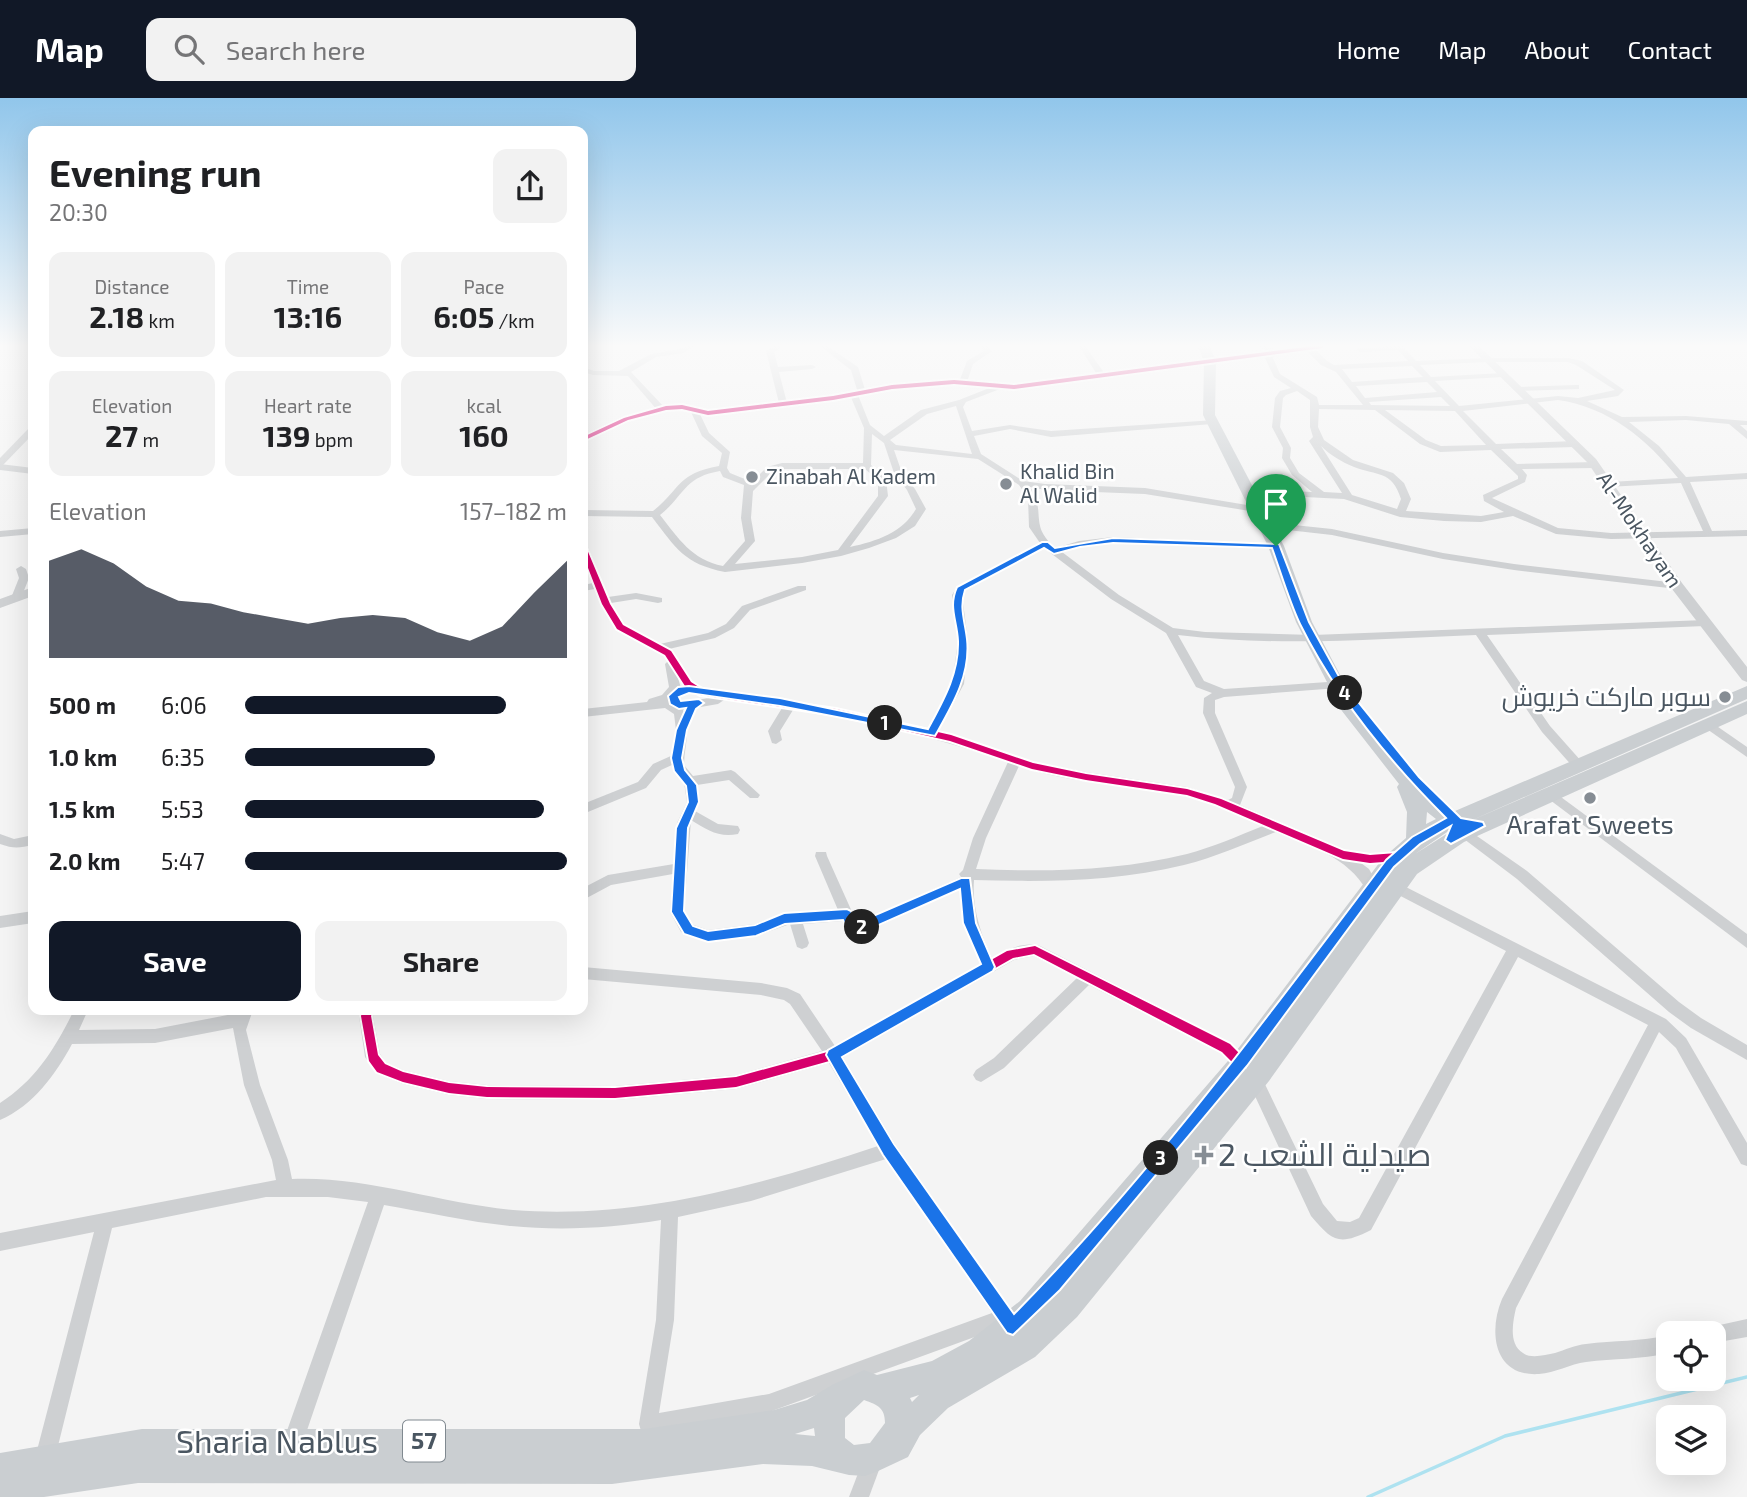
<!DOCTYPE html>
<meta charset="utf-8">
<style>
:root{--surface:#fff;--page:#f2f2f2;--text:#202124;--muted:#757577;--accent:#111827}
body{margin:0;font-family:"Exo 2",Cairo,sans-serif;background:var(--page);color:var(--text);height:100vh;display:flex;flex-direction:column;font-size:26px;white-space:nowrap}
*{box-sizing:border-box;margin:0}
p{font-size:23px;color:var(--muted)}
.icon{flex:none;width:38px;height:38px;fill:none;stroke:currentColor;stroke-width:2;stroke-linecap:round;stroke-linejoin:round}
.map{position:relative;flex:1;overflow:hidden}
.details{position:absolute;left:28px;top:28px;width:560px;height:889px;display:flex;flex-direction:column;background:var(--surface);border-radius:14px;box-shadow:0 7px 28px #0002}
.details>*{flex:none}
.fabs{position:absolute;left:1656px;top:1223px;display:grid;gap:14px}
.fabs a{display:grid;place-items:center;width:70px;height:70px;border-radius:14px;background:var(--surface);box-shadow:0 7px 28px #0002;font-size:35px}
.pin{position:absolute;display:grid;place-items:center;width:60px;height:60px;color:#fff;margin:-72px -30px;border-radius:50% 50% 50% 0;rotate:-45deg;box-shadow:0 0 7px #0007}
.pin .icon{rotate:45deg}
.km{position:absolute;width:35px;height:35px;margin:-18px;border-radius:50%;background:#222;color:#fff;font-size:19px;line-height:35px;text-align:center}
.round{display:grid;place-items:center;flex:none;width:74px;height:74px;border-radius:14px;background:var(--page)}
.summary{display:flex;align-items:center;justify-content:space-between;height:119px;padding:0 21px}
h1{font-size:38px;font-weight:700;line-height:52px}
.figures{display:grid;grid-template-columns:repeat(3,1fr);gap:10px;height:119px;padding:7px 21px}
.figures div{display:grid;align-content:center;border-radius:14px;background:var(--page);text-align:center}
.figures b{font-size:30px;font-weight:700}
.figures small{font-size:19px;font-weight:400}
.figures p{font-size:19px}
.chart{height:196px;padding:14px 21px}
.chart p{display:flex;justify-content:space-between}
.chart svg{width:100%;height:126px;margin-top:7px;fill:var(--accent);opacity:.7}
.action{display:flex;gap:14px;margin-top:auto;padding:14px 21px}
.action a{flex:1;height:80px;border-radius:14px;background:var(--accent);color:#fff;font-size:28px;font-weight:700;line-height:80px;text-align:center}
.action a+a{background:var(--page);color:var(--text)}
ul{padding:0 21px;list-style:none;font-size:23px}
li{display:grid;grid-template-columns:112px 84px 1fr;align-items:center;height:52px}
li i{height:18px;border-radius:9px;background:var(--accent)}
header{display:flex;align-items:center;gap:42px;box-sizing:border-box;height:98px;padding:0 35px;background:var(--accent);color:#fff}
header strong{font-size:33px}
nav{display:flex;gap:38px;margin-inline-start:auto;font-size:24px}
.search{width:490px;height:63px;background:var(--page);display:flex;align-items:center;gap:18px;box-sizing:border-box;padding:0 24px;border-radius:14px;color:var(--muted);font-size:26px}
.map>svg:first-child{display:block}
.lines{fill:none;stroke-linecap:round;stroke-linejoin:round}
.stream{stroke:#aee2f0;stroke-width:3.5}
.minor{fill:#ced0d2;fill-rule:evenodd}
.tertiary{fill:#ced0d2;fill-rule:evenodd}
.primary{fill:#caced1;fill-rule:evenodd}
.cycleway-casing{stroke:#fff;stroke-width:4}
.cycleway{fill:#d6006c;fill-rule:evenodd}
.route{fill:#1a73e8;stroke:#fff;stroke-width:2;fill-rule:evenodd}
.poi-dot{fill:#868d94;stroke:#fff;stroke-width:2.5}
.labels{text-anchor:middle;stroke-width:5;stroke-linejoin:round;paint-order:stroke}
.far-poi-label{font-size:21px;fill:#4a5661;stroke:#fff;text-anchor:start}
.far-street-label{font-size:21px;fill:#4a5661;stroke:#fff}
.shield{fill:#fff;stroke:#808990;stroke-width:2}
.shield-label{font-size:24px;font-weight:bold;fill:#4a5661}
.poi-label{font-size:26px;fill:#4a5661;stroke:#fff;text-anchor:end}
.near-poi-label{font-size:32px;fill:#4a5661;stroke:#fff;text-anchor:start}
.near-street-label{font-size:32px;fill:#4a5661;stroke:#fff}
</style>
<header>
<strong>Map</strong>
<div class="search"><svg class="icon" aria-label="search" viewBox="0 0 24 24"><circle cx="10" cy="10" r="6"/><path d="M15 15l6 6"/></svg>Search here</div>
<nav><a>Home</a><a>Map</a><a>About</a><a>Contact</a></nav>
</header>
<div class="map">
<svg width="1747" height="1399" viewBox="0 0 1747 1399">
<rect width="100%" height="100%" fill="#f4f4f4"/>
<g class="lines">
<!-- stream -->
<path class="stream" d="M1368,1399L1505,1338L1747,1279"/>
<!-- minor -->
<g class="minor">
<path d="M687,248H695L683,255L656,259L631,274L664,309V313H658L628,278L593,277L583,274V269L594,273H619L651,256L680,251Z"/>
<path d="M774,248L781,249L774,254L778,269L812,267L816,269L812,271L779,274L787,305L783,307L779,305L766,253Z"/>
<path d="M820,248H827L858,269L866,295L865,297L858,295L851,272Z"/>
<path d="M981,248H988L992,253L973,266L967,284L960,286L959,284L967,263L984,253Z"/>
<path d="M1079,248H1085L1105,276L1104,278H1098Z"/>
<path d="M1260,248C1267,248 1272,249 1277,255L1273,260L1280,276L1317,299L1319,307H1363L1336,274L1321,267L1306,252V248H1312L1327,263L1334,267L1408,263L1398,252L1360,254L1356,252L1360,250L1402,248L1416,263L1488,260H1568L1582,263L1624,292L1618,298L1587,303L1622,319L1686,318L1747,323V327H1740L1747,333V341L1729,326L1686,322L1629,324L1659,348L1686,379L1747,375V381L1690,384L1712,433L1747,432V438L1611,441L1556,436L1513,418L1481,424L1444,423L1400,419L1344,401L1245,396L1244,394L1248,391L1312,394L1292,377L1282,360L1283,350L1272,329L1275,300L1280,293L1291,290L1274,279L1265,260L1269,255ZM1488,264H1568L1576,267L1615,292L1578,300L1558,298L1459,308L1435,283L1503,279L1507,277L1503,275L1431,279L1420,267ZM1412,268L1423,279L1352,284L1342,271ZM1427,284L1437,294L1365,300L1356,288ZM1297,293L1310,302V329L1313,339L1309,343L1342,395L1324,394L1299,375L1290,360L1291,350L1280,329L1283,300L1286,297ZM1441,299L1450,308L1371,307L1369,304ZM1558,302C1608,309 1647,341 1678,380L1610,384L1606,387L1607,389L1681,385L1703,433L1611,435L1558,430L1492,400L1525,384L1527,377L1522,371L1595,370L1599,367L1595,364L1517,366L1501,351L1575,349L1579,346L1575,343L1496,346L1463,313ZM1319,311L1375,312L1420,346L1440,354L1491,352L1518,378V381L1483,397L1484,403L1504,414L1481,418L1406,413L1411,401L1404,385L1393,375L1353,362L1324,342L1318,329ZM1385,312L1455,313L1486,347L1441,348L1426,342ZM1321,348C1330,357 1342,364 1354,369C1377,378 1392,372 1401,401L1397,411L1352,397Z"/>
<path d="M997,287H1000V291L966,304L963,309L972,333L1010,327L1051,333L1215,322L1216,324L1212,326L1051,339L1010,331L974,338L981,356L1023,383L1045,386L1145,390L1259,409V413L1256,414L1145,396L1045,392L1030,389C1047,413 1028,428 1056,450L1079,443L1113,439L1279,446V450L1276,451L1113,445L1080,449L1062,454L1119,497L1173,530L1205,534L1313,537L1705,522L1710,525L1705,528L1487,537L1550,628L1582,664L1584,667L1582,670H1574L1542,634L1476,537C1377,541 1277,549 1178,537L1204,583L1224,591L1342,583L1344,586L1338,590L1224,599L1215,602V615L1247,689L1240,707L1345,752L1370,756L1397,754L1402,755L1403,759L1402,763L1397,764L1361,765L1369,771L1379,789L1377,793L1372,794L1367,793C1347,758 1311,749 1276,734C1246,745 1216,759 1184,767C1115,784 1045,784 974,782C972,810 980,834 992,860C1006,852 1024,843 1040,848L1231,945L1246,960L1249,965L1246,970L1241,972L1236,970L1221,955L1089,887L1004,970L981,984L976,982L973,977L976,972L994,960L1077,880L1034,858L1014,862L843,959L895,1046L1012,1213L1021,1229L1018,1235L1012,1238L1006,1235L1002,1229L769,1314L648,1335L641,1333L639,1326L656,1222L661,1122C612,1130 561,1133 511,1128C468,1124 426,1114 384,1107L303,1344L300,1351L293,1354L286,1351L283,1344L368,1104L328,1099H266L112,1130L55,1360L52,1367L45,1370L38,1367L35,1360L94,1134L0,1153V1135L276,1082L272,1062L244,987L233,930L155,945L72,946C56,976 33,1008 0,1022V1005C36,982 56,949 74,912H88L79,932L155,931L238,915L239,912H253L246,932L260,987L288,1062L292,1081C366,1078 439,1105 513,1112C638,1122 760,1087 878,1048L829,965L736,991L615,1002L487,1001L449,997L403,986L376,975L365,959L359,918L361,912H375L373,918L380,956L386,965L403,972L449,983L487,987L615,988L736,977L822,953L790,906L784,902L761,897L583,881V869L761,885L787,890L800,896L835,948L981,866C970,841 961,818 960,791L854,839L849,837L843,823L803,826L809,845L807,849L802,851L797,849L790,826L756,838L708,844L681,834L670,814L673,776L611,787L583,802V790L608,777L674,766L677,725L687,704L684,684L672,667L661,672L646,690L583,716V706L638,684L653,666L673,657L676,632L674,616L665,610L583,619V611L647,604L649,601L662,597L669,589L665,566L668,563L664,558L616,531L601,506L595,491L583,493V487L593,485L583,460V446L588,449L608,499L636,495L662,500V504L658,505L636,501L611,505L624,527L660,546L708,535L726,526L742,508L798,488H806V492L750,512L734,530L715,540L669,551L692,583L706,592L791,602L928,631L952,586L958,543L952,497L957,489L1040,445L1029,429L1028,400L1019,387L978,361L894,352L902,375L915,391L926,411L915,428L896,440L869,450L841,458L802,465L725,474C684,466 676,450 652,419L583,418V412L653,413C682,390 676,376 719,368L722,355L702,338L691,314L692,312H698L709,335L730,354L727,370L730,375L752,384L767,369L782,365H863L864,330L850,297L851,295L858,297L870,327L884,338L921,312L959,302ZM956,308L972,356L896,347L890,342L927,316ZM872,336L884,345L894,375L907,392L916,411C902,435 877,443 850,449L888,398L886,381L871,367ZM782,371H865L878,382V398L838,452L802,459L735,466L755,443L751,420L753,393L773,373ZM720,373L723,379L744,387L741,420L745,443L723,468C692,462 678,440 660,417C685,397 684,379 720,373ZM1044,450L1111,501L1166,535L1196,589L1212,595L1204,600L1203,615L1235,689L1232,700L1228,702L1187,689L1086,674L1033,664L938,633L964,586L968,543L962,497L965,493ZM678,580C685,591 695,598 709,600L685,604L674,598L681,590ZM724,602L782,610L768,633L772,645L776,646L782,642L780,633L793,612C867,622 938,640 1008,664L973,740L963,772L959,776L961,779L857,825L827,758L826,754H816L815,758L838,812L784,815L755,826L708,832L691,826L684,814L691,722C707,732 719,740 738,736L740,732L738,728L718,726L695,713L699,704L697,687L729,682L750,700H758L760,697L735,674L731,672L693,678L684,667C684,648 692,630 683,612L718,606ZM1019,668C1073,687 1132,686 1188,699C1215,705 1239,717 1263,728C1238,738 1213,749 1187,756C1118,773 1047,774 976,771L986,740ZM886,1061L992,1215L769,1296L659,1315L674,1222L678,1119L751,1103Z"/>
<path d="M1576,287H1579V291L1517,293L1513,291L1517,289Z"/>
<path d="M30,329H33V336L3,367L0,368V360Z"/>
<path d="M1265,424L1332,431L1443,455L1514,466L1677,485L1682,488L1677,491L1514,472L1443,461L1332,437L1262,429L1260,427Z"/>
<path d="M33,430V436L0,439V433Z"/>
<path d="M21,468L26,471L29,480L21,500L16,503L11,500L19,480L16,471Z"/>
<path d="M1708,622L1747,649V659L1704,629L1702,626Z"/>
<path d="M1550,691L1747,836V850L1546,699L1544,696L1546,693Z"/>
<path d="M1464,729L1527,773L1679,904L1701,920L1747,947V962L1691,930L1669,914L1517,781L1460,738L1458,734L1460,730Z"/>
<path d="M0,736L14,741L33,737V747C19,750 14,751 0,746Z"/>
<path d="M1396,784L1666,921L1686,940L1747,1045V1068L1741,1066L1676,950L1659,934L1516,1210C1513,1223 1508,1246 1523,1255C1531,1261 1545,1257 1555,1255C1565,1252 1575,1247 1586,1246C1614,1242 1641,1244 1668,1237V1255C1641,1262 1614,1260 1586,1264C1570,1266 1555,1275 1539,1276C1494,1279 1488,1234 1502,1201L1648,927L1518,859L1371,1132C1339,1148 1333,1144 1311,1118L1247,981L1250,976L1255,974L1260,976L1323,1106L1337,1123L1350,1124L1359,1120L1506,853L1391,793L1389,789L1391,785Z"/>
<path d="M33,813V825L0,830V818Z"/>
<path d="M1747,1221V1239L1713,1245V1236H1703L1706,1230Z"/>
<path d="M869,1362L876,1365L879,1372L869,1399H849L862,1365Z"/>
</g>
<!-- tertiary -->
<g class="tertiary">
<path d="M1303,248H1327L1322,251L1014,292L954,287L892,292L833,303L708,318L682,312L666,313L630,323L583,344V337L622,319L666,307L682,306L708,312L833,297L892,286L954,281L1014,286Z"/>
<path d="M1469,248H1479L1596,361L1682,485L1747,569V584L1742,582L1672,491L1588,365Z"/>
<path d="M0,366L33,370V376L0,372Z"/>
<path d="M33,489V498L0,510V501Z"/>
</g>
<!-- primary -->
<path class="primary" d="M1198,248H1210L1216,264L1215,317L1284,448L1312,524L1355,605L1428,694L1455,713L1747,588V601L1470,723L1747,603V616L1464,744L1417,776L1269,983L1077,1219L1035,1259L948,1310L920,1337L908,1359L876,1374L865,1378L849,1377L812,1368L763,1366L612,1386L138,1385L44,1399H0V1355L142,1331H644L774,1312L807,1302L832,1287L864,1272L877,1277L932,1263L969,1243L1020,1203L1234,956L1383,760L1406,740L1407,714L1397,689L1399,686L1342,613L1296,524L1268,448L1203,317L1204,264ZM1427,714L1436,721L1426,726ZM1456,730L1450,732L1415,756ZM919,1297L912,1304L910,1300ZM864,1302C878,1307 885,1310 885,1325L870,1345L854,1347L845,1340V1320ZM814,1330L815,1338L795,1336Z"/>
<defs>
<g id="cycleway">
<path d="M1313,248H1325L1322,250L1014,291L954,286L892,291L833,302L708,317L682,311L666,312L628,322L583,343V339L624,320L666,308L682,307L708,313L833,298L892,287L954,282L1014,287Z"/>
<path d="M583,447L586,449L610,506L623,527L671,553L691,584L705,593L836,611L951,637L1033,665L1086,676L1187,691L1221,701L1344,753L1370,757L1397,755L1400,756L1402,759L1400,762L1397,763L1370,765L1343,761L1215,706L1187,697L1086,682L1032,671L950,643L836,617L700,597L685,588L665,557L617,531L602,506L583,457Z"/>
<path d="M1035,848L1230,946L1245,961L1246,965L1245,969L1241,970L1237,969L1222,954L1034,856L1013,860L833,962L736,989L615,1000L487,999L449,995L403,984L377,974L369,963L361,918L363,912H373L371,918L378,957L385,966L403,974L449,985L487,989L615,990L736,979L831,953L1007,853Z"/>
</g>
</defs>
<!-- cycleway casing -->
<use href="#cycleway" class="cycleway-casing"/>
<!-- cycleway -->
<use href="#cycleway" class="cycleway"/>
</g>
<!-- sky -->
<linearGradient id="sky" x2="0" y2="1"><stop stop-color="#91c6eb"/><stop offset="0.56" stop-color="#fafafa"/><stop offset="1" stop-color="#fafafa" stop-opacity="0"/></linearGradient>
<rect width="1747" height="443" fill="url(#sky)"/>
<!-- route -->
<path class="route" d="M1113,440L1279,446L1309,524L1342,584L1419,679L1461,720L1483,724L1485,728L1451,746L1445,742L1451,728L1420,746L1394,769L1247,968L1060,1192L1013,1237L1007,1235L883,1057L826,957L828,952L981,866L963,825L960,791L854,838L849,836L843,822L785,826L756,838L708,844L684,836L671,814L676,730L688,704L686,688L674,673L671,660L676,632L686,610L679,611L670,606L668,598L678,589L689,588L780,600L928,631C943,603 959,576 958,543C957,522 948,509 957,489L1042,444H1048L1055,450ZM1113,445L1272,450C1281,475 1289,503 1300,526C1336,599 1389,663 1446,720L1412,739L1386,762C1268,918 1151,1077 1014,1216L894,1046L842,959L993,873L995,869L976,825L970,780H961L857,825L851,813L847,811L784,815L755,827L708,833L693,828L684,813L688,730L699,704L697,687L685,672L682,660L687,632L696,611L704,605L699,601L681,603L679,599L689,595L780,608L935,638C952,608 971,577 967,541C965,523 959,510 965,492L1044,450L1054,456L1080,449Z"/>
<!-- markers -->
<g class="poi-dot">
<circle cx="752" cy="379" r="7"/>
<circle cx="1006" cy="386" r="7"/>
<circle cx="1725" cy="599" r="7"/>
<circle cx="1590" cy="700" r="7"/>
<path d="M1200.5 1046.5h7v7h7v7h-7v7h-7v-7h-7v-7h7z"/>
</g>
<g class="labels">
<!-- far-poi labels -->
<g class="far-poi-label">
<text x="1020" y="381">Khalid Bin<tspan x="1020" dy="24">Al Walid</tspan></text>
<text x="766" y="386">Zinabah Al Kadem</text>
</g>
<!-- far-street labels -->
<g class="far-street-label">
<text transform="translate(1639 432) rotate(56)" y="7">Al-Mokhayam</text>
</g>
<!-- shield labels -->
<rect class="shield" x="403" y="1322.5" width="42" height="41" rx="5"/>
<g class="shield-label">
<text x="424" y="1351">57</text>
</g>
<!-- poi labels -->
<g class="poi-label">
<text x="1711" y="608">سوبر ماركت خريوش</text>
<text x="1590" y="736" text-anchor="middle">Arafat Sweets</text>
</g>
<!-- near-poi labels -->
<g class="near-poi-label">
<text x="1218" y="1068">صيدلية الشعب 2</text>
</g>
<!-- near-street labels -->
<g class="near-street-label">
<text x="277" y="1355">Sharia Nablus</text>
</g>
</g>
</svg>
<div class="fabs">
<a><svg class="icon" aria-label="locate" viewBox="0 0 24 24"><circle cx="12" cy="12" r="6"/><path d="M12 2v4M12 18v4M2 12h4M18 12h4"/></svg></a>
<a><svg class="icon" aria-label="layers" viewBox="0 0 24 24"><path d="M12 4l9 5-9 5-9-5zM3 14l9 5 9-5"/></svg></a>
</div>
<div class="pin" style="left:1276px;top:448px;background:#1e9e55"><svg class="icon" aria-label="arrive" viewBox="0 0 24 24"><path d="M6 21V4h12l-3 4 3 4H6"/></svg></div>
<b class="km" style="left:885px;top:625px">1</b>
<b class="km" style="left:862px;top:829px">2</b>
<b class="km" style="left:1161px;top:1060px">3</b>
<b class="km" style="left:1345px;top:595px">4</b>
<section class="details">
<div class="summary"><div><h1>Evening run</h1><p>20:30</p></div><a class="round"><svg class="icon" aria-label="share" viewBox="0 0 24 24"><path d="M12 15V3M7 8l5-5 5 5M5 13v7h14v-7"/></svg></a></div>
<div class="figures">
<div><p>Distance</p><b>2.18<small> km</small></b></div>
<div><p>Time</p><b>13:16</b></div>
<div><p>Pace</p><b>6:05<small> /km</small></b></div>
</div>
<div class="figures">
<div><p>Elevation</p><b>27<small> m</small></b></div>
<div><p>Heart rate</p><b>139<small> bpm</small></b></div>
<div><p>kcal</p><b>160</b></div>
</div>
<div class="chart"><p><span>Elevation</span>157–182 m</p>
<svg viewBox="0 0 160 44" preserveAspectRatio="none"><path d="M0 44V10L10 6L20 11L30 19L40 24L50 25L60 28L70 30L80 32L90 30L100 29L110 30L120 35L130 38L140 33L150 21L160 10V44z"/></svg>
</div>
<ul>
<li><b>500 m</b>6:06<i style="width:81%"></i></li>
<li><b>1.0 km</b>6:35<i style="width:59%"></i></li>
<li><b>1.5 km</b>5:53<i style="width:93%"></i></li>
<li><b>2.0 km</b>5:47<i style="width:100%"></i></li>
</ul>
<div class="action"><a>Save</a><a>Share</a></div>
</section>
</div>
